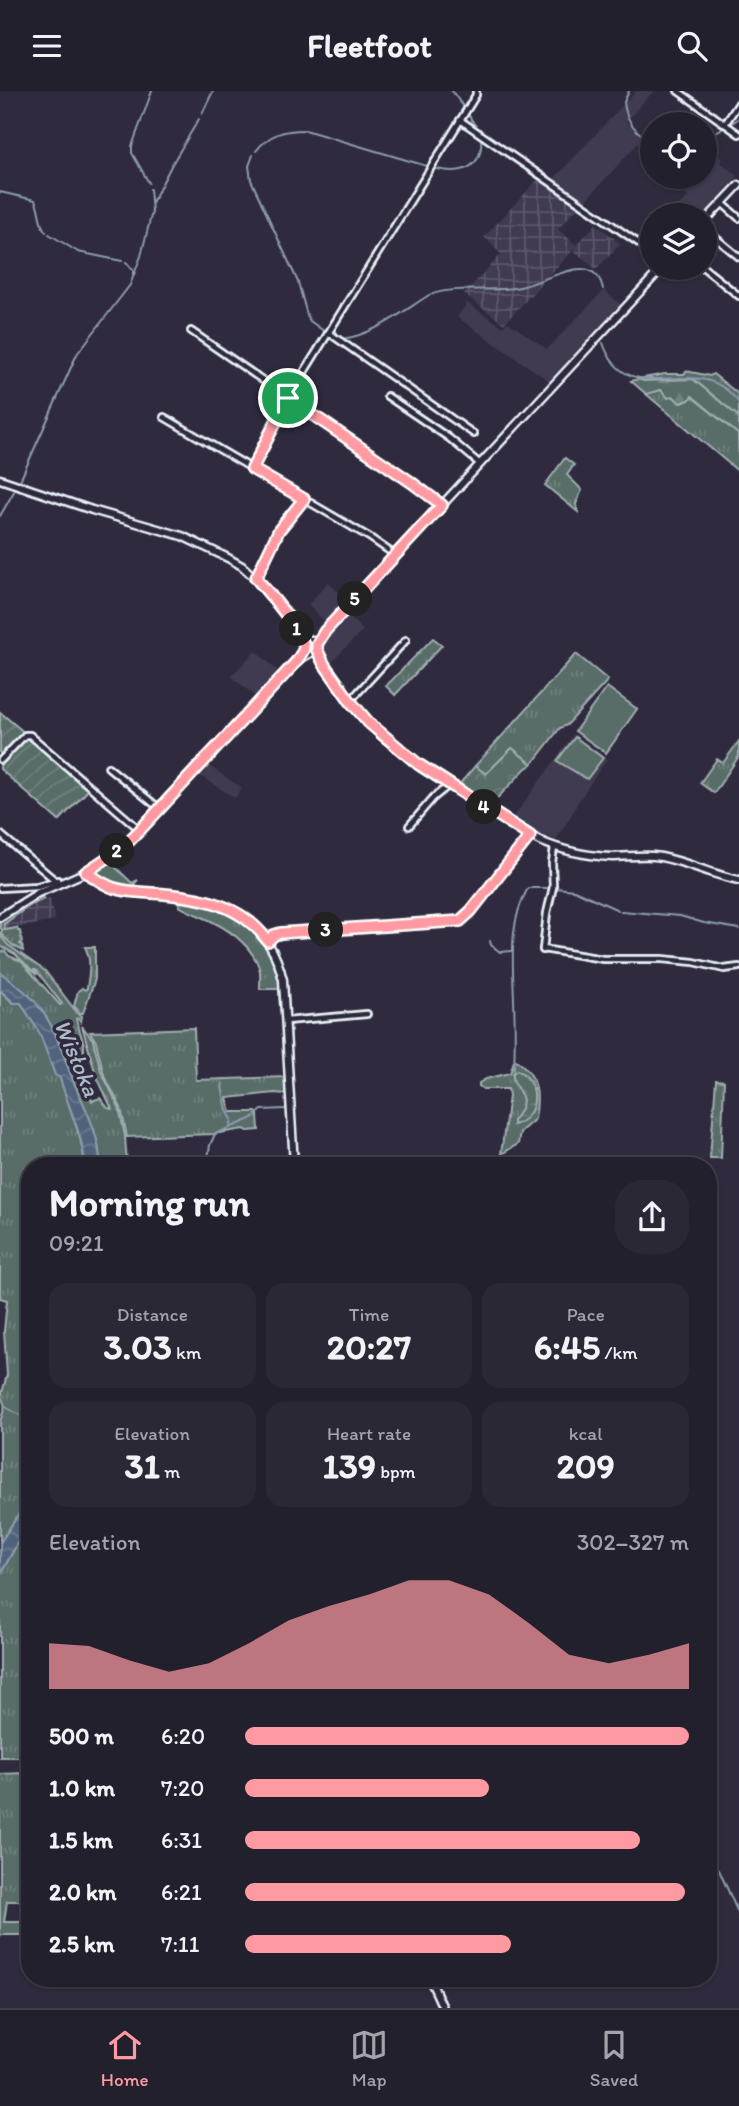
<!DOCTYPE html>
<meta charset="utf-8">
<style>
:root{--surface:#23202e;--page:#2b2836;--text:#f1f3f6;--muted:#a3a3aa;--line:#403e4a;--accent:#ff9aa2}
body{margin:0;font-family:Itim,sans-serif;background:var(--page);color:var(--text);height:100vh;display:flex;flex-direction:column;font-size:26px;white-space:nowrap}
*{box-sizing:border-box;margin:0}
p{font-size:23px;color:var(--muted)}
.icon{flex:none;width:38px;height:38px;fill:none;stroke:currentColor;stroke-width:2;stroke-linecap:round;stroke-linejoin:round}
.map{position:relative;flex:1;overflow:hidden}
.details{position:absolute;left:21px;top:1066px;width:696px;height:830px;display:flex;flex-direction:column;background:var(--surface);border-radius:28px;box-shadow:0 2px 5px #0004,0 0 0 2px var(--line)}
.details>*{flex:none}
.buttons{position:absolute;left:640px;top:21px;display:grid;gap:14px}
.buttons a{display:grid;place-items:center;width:77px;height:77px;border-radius:50%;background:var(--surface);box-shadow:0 2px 5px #0004,0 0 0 2px var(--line);font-size:35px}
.pin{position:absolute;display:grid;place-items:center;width:60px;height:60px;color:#fff;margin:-30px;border:4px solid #fff;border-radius:50%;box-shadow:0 2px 7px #0007}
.km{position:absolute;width:35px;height:35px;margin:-18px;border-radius:50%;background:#222;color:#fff;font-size:19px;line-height:35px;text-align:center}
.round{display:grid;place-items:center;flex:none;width:74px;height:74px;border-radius:28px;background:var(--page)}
.summary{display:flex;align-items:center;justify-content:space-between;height:119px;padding:0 28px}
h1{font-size:38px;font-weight:800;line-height:52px}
.figures{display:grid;grid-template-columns:repeat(3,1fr);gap:10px;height:119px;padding:7px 28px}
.figures div{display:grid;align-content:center;border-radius:18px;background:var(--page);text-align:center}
.figures b{font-size:35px;font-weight:800}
.figures small{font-size:19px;font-weight:400}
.figures p{font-size:19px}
.chart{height:196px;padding:14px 28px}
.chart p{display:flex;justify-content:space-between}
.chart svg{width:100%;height:126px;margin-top:7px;fill:var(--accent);opacity:.7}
ul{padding:0 28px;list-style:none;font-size:23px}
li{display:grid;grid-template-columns:112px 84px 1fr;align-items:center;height:52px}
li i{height:18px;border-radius:9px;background:var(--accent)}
header{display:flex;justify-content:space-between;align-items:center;height:91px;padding:0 28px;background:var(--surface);font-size:32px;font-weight:800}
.tabs{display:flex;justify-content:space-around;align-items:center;height:98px;border-top:2px solid var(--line);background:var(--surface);font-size:19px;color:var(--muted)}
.tabs a{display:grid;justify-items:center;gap:4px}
.tabs .current{color:var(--accent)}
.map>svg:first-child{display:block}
.built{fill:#413a51}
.industrial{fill:url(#industrial-grid)}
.grass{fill:url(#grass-tufts);stroke:#a0aeb0;stroke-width:2}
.forest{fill:url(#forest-firs);stroke:#a0aeb0;stroke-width:2}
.wetland{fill:url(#wetland-marsh);stroke:#a0aeb0;stroke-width:2}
.park{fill:url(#park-crowns);stroke:#a0aeb0;stroke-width:2}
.garden{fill:url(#garden-furrows);stroke:#a0aeb0;stroke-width:2}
.pitch{fill:#586c67;stroke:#a0aeb0;stroke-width:2}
.water{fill:url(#water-waves);stroke:#8d9cae;stroke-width:2}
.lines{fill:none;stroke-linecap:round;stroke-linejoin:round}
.stream{stroke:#8d9cae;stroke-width:2}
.street-casing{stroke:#e8f1f8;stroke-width:10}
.secondary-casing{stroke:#e8f1f8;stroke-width:11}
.street{stroke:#2f2a3d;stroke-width:4.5}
.secondary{stroke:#2f2a3d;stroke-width:6}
.route-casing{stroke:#fff;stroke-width:14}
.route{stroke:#ff9aa2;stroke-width:9}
.labels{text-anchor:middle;stroke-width:7;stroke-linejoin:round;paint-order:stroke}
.water-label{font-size:24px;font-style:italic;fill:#acb9c6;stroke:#2f2a3d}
</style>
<header><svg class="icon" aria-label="menu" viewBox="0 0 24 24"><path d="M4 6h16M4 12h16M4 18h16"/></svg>Fleetfoot<svg class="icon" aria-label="search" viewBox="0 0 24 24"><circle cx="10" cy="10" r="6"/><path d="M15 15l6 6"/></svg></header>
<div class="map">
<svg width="739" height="1917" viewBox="0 0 739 1917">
<defs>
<pattern id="industrial-grid" width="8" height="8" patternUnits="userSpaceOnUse" patternTransform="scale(1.75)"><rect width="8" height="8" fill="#413a51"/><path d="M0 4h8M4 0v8" fill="none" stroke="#5c576b"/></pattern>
<pattern id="grass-tufts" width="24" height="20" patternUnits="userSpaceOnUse" patternTransform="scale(1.75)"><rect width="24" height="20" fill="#586c67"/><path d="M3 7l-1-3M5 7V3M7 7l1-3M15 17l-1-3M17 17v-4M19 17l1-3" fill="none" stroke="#70817e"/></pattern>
<pattern id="forest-firs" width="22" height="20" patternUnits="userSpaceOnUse" patternTransform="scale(1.75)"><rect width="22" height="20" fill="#586c67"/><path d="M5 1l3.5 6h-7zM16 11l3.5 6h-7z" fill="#70817e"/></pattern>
<pattern id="wetland-marsh" width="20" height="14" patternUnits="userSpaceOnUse" patternTransform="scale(1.75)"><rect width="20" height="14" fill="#586c67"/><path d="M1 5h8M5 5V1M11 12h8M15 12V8" fill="none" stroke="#70817e"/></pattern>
<pattern id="park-crowns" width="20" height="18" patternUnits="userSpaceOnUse" patternTransform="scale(1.75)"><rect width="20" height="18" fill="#586c67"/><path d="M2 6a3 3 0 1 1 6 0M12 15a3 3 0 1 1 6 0" fill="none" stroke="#70817e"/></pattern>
<pattern id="garden-furrows" width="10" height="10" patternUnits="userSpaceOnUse" patternTransform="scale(1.75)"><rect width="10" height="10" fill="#586c67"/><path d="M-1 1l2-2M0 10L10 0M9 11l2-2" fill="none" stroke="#70817e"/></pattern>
<pattern id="water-waves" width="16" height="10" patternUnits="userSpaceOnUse" patternTransform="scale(1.75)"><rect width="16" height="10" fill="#51647c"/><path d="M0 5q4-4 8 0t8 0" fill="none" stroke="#6a7b8f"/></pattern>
</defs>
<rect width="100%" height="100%" fill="#2f2a3d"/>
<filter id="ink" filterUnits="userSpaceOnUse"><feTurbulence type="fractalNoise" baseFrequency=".0143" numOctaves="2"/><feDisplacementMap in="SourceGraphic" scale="14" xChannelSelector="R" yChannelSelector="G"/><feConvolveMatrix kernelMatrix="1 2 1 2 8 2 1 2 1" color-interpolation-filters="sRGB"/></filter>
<g filter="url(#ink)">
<!-- built -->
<g class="built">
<path d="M636,0H654L626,30L643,47L584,111L552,90Z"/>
<path d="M712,59L722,68L720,71L738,85L703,124H682L675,119L687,107L689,108L679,96L689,86H705V67Z"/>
<path d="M604,199L621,214L549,290L457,226L467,212L503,236L508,231L547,258Z"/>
<path d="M328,491L346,508L325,531L308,514Z"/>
<path d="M346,523L363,539L331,572L323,559V551Z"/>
<path d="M254,561H257L279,581L255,605L231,585Z"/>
<path d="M574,643L607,668L578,711L574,720L556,749L543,744L541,745L512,728Z"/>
<path d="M206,673L242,697L235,707L197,683Z"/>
</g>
<!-- industrial -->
<g class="industrial">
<path d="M541,85L581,113L558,138L576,154L596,133L621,153L596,178L573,159L504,233L464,203L501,163L484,146Z"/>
<path d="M50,807L55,828L53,830L5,839L4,833L20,821L39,810Z"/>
</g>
<!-- grass -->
<g class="grass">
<path d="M686,280L710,285L713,283L737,302L739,307V326L693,288L644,290L638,288L665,283H684Z"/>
<path d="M661,299L668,306L673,305L682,312L689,309L691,305L738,343L739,381L646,303Z"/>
<path d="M565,367L574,374L567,384L582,399L576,413L578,421L545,394Z"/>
<path d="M433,547L442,554L395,604L386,595Z"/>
<path d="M576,563L608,589L567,634L560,637L532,673L512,657L486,683L475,675Z"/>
<path d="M739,650V665L714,702L700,692L717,668L723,672Z"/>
<path d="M109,770L132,792L138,789L134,793L137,798L114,794L99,785L97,779Z"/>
<path d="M39,805L44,808L29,815L4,833L5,839L17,837L18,840H20L22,851L20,853L22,854L23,860L12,854L0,842L3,839L0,837V829L30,809Z"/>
<path d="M176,806C187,808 199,808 209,811C216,813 223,818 229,821C270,842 279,872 283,916H280L279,898H260C260,891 261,882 259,876C251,855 233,841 213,831C202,825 190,822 179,815L180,811L176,810Z"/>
<path d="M0,844L8,854L45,880L78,923L82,925L81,931L78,927L76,928L84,953V965L80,977L92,1010L100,1007L108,1017L112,1018L96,984L82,935L93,949L101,980L119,1016L125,1045L127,1074H100C100,1044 86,1019 74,992C66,974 62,953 52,936C41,916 17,895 0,881V861L5,860L9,865L21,870L60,914L62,913L36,879H34L37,884L15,863L0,855Z"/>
<path d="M85,856H95V888L83,922H80L74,915L78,900L82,897L85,899L87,897C89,883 92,869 85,856Z"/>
<path d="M0,899L13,912H21L40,942L48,959L51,973L60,987L80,1047L85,1071V1074H30V1398L20,1421L0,1452V1331L5,1315L1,1305L7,1284L4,1240L7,1209L0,1207Z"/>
<path d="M194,937L196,989L287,986L285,1003L275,1002L227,1007L231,1021H256L258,1023L259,1039L248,1040L244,1038L214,1043L127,1046L121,1017L104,984L96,951L90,941Z"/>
<path d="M516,969C539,985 539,1003 535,1028L520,1041L518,1053L501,1063L509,1005L508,998H483L479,995V992L486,988L510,982L514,970Z"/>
<path d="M716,989L724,990L721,1067H710Z"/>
<path d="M30,1429V1549L27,1554L30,1556V1666H0V1484Z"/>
<path d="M25,1682V1737L30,1739V1810H7L4,1831H30V1844H1L0,1846V1683Z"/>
</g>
<!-- forest -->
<path class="forest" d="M638,288L644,290L693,288L739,326V346L738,343L692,305L689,309L680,312L673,305L668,307L661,299L646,303L631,290Z"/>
<!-- wetland -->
<path class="wetland" d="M517,979C541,990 540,1027 513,1034V1030C536,1002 511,1002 513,982Z"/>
<!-- park -->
<path class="park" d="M512,657L532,673L525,678L490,715L457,696L475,675L486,683Z"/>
<!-- garden -->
<path class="garden" d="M0,621L90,697L59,730L0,678Z"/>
<!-- pitch -->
<g class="pitch">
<path d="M607,596L637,618L606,662L575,640Z"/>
<path d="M575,646L603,667L587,688L557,670Z"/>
</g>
<!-- water -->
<g class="water">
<path d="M0,881C12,891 27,900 37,913C56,936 63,965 74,992C86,1019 100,1044 100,1074H85C83,1044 68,1016 60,987L55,984L40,943L21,912H14L0,899Z"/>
<path d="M30,1398V1429L0,1484V1452L20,1421Z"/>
</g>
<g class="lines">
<!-- stream -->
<g class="stream">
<path d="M452,0L464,17"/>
<path d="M629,0L624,11C626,29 636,43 653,50"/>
<path d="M202,23L213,0"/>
<path d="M468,23L475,34"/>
<path d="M731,33L739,27"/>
<path d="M705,46L724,37"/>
<path d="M256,60C269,43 284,39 305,39L430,76"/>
<path d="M253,64L249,75L251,89L298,191L307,224L310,230L325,241"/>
<path d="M434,77C461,85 484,77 481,46"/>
<path d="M149,92L132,62V55L152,0"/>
<path d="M0,101L35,109C41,120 38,132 46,141"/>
<path d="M152,112L172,73L199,28"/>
<path d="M49,143L78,161L122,170"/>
<path d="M126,171L133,179V184"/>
<path d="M342,248C374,244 402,221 429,204C457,194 490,202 520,196C539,192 563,178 582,178C594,178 601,187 603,198"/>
<path d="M603,252C629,325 697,254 739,312"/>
<path d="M19,392L77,263L130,194L141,165L152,121L150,98"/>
<path d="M0,425L16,397"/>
<path d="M556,797L574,799L618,819"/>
<path d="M621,820L680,825L704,832L739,838"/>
<path d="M490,850L491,854L500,861L512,860"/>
<path d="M514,980C515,957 515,933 514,909C513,871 508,832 528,797H550"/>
<path d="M223,993L222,996L227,1019L232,1029L230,1035"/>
<path d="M207,1074L210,1054L215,1043L251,1028L262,1019L285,1018"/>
<path d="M4,1315L30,1330"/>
<path d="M709,1773L715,1775L719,1779L739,1824"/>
</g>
<defs>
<g id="street">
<path d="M678,0L739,43"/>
<path d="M460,29L653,162"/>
<path d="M725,33L739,12"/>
<path d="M722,112L739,127"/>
<path d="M705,138L739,166"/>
<path d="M704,177L739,205"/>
<path d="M191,240L411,391L442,414"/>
<path d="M329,242L474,343"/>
<path d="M387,305L449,347L480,373"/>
<path d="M164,326L304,408L279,439L255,487"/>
<path d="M252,378L288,307L476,4V0"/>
<path d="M304,408L369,446L395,464"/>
<path d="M350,610L406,549"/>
<path d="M1,669L25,644H30L139,738"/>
<path d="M108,676L159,717"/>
<path d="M409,735L433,707L449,694"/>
<path d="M0,743L56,790"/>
<path d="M0,797L37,795L58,789"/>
<path d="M268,850L274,844L281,842L460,830L471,820L530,745"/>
<path d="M543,858L603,868H662L694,871L724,878L739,876"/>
<path d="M543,859L547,822L553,796L552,772L554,756"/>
<path d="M286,930L367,923"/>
</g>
<g id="secondary">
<path d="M705,130L739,94"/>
<path d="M0,388L92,419L182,445L228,467L242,475L255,487L297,538L309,549"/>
<path d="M317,553L325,540L662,177"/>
<path d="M317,559L324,573L354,616L382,645L423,677L538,749C560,759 587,765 612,766C628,766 645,763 661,766C688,771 712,784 739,789"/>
<path d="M298,569L316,559L317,553L313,549H308L304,553L305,559L309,562"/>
<path d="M86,781C95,787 104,794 114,797C131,803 150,802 168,803C226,809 269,828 283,889L294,1074"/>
<path d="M0,826L38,802L86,781L122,757L264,606L305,559"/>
<path d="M429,1886L443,1917"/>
</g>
</defs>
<!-- street casing -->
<use href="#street" class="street-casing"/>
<!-- secondary casing -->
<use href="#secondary" class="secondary-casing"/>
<!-- street -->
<use href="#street" class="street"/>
<!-- secondary -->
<use href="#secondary" class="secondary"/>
</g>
</g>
<g class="lines" filter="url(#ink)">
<defs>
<path id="route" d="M288,307L411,391L442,414L325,540L317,553V559L324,573L351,611L369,632L418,673L530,745L471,820L460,830L281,842L274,844L268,850C239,811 197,805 152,802C139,801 126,801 114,797C104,794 95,787 86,781L122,757L140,739L297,570C299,565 304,561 304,556C305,543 266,499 256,487L279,439L304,408L252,378Z"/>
</defs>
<!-- route casing -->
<use href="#route" class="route-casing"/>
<!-- route -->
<use href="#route" class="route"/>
</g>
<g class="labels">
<!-- water labels -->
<g class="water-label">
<text transform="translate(77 967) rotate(67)" y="8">Wisłoka</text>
</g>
</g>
</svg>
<div class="buttons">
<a><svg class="icon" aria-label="locate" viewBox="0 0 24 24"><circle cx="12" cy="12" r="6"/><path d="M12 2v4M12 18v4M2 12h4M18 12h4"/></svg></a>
<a><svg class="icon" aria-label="layers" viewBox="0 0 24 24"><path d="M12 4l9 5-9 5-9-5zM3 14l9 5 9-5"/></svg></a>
</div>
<div class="pin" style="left:288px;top:307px;background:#1e9e55"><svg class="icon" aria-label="arrive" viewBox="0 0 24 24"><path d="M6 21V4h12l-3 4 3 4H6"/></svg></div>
<b class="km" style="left:297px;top:538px">1</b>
<b class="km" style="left:117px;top:760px">2</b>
<b class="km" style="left:326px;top:839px">3</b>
<b class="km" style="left:484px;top:716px">4</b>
<b class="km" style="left:355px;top:508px">5</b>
<section class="details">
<div class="summary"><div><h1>Morning run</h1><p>09:21</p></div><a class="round"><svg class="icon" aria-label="share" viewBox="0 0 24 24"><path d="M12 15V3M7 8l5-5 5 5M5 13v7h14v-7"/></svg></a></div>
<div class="figures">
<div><p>Distance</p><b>3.03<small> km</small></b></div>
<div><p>Time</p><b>20:27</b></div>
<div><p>Pace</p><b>6:45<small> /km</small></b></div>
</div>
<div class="figures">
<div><p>Elevation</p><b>31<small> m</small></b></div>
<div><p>Heart rate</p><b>139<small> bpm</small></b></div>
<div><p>kcal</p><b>209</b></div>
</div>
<div class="chart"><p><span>Elevation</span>302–327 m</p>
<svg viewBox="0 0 160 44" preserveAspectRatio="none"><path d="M0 44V28L10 29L20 34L30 38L40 35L50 28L60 20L70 15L80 11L90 6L100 6L110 11L120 21L130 32L140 35L150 32L160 28V44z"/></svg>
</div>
<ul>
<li><b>500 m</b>6:20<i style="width:100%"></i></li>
<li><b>1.0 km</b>7:20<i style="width:55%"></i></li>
<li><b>1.5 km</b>6:31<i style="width:89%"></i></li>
<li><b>2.0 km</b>6:21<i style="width:99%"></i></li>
<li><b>2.5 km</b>7:11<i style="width:60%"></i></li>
</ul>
</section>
</div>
<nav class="tabs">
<a class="current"><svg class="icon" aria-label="home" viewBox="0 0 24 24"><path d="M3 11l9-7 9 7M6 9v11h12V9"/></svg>Home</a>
<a><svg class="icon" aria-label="map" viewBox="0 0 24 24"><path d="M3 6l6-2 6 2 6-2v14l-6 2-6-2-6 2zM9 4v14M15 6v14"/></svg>Map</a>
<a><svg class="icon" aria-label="saved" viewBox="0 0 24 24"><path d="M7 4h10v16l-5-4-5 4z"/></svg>Saved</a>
</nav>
